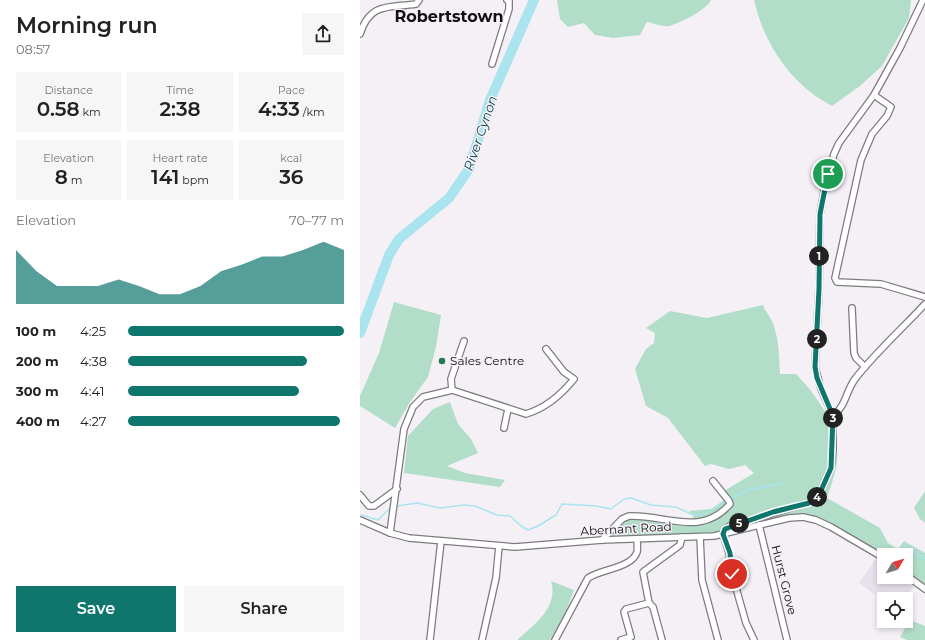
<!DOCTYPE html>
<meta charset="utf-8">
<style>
:root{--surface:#fff;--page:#f6f6f6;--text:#222;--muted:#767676;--accent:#0f766e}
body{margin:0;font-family:Montserrat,sans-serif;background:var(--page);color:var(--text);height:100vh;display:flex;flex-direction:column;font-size:15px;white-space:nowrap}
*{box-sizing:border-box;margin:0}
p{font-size:13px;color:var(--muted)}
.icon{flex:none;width:22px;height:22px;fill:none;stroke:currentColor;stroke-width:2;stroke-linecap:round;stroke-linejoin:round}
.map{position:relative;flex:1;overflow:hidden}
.panel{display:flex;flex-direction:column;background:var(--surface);width:360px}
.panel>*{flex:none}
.needle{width:26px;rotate:52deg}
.tools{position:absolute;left:517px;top:548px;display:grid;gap:8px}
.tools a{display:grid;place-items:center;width:36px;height:36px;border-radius:0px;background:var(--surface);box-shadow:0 2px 6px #0003;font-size:20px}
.pin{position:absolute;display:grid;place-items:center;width:34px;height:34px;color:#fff;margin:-17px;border:2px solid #fff;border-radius:50%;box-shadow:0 1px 4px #0007}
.km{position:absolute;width:20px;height:20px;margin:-10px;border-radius:50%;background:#222;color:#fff;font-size:11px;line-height:20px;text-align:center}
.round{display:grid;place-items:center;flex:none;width:42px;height:42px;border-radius:0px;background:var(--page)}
.overview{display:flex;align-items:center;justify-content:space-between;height:68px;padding:0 16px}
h1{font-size:22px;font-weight:600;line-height:30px}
.figures{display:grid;grid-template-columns:repeat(3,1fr);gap:6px;height:68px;padding:4px 16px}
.figures div{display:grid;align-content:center;border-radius:0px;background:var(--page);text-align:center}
.figures b{font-size:20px;font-weight:600}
.figures small{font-size:11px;font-weight:400}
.figures p{font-size:11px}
.chart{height:112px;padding:8px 16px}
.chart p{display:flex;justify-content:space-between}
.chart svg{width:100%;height:72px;margin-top:4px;fill:var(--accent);opacity:.7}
.action{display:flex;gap:8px;margin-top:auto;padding:8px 16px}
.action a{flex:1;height:46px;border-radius:0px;background:var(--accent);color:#fff;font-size:16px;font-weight:600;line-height:46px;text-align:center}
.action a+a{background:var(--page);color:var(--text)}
ul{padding:0 16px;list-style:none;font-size:13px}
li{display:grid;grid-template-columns:64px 48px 1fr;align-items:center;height:30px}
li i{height:10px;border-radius:5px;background:var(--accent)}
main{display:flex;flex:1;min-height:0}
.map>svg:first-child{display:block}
.built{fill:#e8e1ed}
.green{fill:#b2dec9}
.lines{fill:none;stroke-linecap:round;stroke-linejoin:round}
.stream{stroke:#a9e4ef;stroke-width:1.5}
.river{stroke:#a9e4ef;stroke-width:10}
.minor-casing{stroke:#7d7a80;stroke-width:8}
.minor{stroke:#fff;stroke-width:5.5}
.route-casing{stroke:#fff;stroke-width:8}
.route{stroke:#0f766e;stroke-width:5}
.poi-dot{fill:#207b51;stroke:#f4f0f6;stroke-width:1.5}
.labels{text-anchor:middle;stroke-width:3;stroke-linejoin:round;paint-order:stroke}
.poi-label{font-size:12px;fill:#111012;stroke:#f4f0f6;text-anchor:start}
.street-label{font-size:12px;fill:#111012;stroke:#f4f0f6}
.water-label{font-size:13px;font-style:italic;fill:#144850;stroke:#f4f0f6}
.district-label{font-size:16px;font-weight:bold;fill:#111012;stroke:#f4f0f6}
</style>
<main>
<section class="panel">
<div class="overview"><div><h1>Morning run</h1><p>08:57</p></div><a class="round"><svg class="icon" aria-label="share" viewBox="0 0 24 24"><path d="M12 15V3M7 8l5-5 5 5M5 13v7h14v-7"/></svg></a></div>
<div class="figures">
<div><p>Distance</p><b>0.58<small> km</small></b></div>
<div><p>Time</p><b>2:38</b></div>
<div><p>Pace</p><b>4:33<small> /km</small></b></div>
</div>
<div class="figures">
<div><p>Elevation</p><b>8<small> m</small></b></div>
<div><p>Heart rate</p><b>141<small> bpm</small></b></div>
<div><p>kcal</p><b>36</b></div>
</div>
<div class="chart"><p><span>Elevation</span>70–77 m</p>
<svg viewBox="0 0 160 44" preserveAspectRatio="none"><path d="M0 44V11L10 24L20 33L30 33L40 33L50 29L60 33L70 38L80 38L90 33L100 24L110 20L120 15L130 15L140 11L150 6L160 11V44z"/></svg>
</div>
<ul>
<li><b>100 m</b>4:25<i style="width:100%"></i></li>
<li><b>200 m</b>4:38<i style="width:83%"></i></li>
<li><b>300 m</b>4:41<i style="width:79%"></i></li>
<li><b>400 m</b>4:27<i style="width:98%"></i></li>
</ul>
<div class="action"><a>Save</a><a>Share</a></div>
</section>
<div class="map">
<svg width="565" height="640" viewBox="0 0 565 640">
<rect width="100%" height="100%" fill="#f4f0f6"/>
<!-- built -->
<path class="built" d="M517,557L524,563V577H543L554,586L545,599H524V601L499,583Z"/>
<!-- green -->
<g class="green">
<path d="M197,0H351C347,10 320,23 309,26C303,27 293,23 287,22L280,35L253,38L235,35L224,23L208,27L200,19Z"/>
<path d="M394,0H551L549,18L522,66L500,86L472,106C431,85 404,44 394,0Z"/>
<path d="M34,302L81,315L76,347L68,377L50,402L35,428L0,406V396L19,353Z"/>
<path d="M403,305C405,311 409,315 412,321C419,337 419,357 420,374H436C460,399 483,432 476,468C474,478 470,488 467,498L520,528L528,543L538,549L544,541L565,553V585L546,571V555H525L471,524L445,514H432L358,532L248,537L263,521L269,517L334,523L333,516L329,511L351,509L369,497L364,491L394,473L385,465L369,469L351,464L345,466L308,418L286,406L275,369L286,349L294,343L295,333L286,328L310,311L347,318Z"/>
<path d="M90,402L98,424L111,439L118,453L87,466L105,473L145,480L140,487L44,473L48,436L73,409Z"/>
<path d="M565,491V523L560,519L554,508Z"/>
<path d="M191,581L214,590L205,614L190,640H157C174,625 199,607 191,581Z"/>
<path d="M550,620L565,626V640H547L540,637Z"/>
</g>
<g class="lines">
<!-- stream -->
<g class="stream">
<path d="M371,498L392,489L424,483"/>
<path d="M37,506L57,503L80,508L104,505L115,506L137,515L150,516L161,526L168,530L178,526L196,515L202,504L236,506L251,509L264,499L271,498L291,505L316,507L333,515H344L364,501"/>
<path d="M1,515L18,520L29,509"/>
<path d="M545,546L565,559"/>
</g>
<!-- river -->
<path class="river" d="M0,333L29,255L39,239L89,198L109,169L130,100L174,0"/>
<defs>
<g id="minor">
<path d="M0,34C10,2 29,8 56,4L59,0"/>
<path d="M132,64L149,9V1L147,0"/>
<path d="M514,95L531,107L527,116L512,134L501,160L475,278L477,282L521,284L565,297"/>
<path d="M492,308L494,353L496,358L505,367"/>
<path d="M92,390L91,379L104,341"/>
<path d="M473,416C486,406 486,391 495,379C516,352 542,329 565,304"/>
<path d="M144,428L148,409"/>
<path d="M0,495L9,506H14L37,489"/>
<path d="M0,520L30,533L49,538L155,547L242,540L354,536L429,518L443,517L456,520L471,527L524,558"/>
<path d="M399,525L427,640"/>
<path d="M30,533L44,429L53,407L63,397L92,390L166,414C186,408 201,395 214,379L204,372L186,349"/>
<path d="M340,537L342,580L358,640"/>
<path d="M242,540L262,519L269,516C304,514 341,538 370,504L369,501L353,481"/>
<path d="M546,575L565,589"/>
<path d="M289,603L283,572L320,545L322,537"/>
<path d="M289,603L293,607L302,640"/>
<path d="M70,640L81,541"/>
<path d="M122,640L136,578L139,546"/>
<path d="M195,640L228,578C241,569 272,568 277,552C278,548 277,543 277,539"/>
<path d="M261,640L271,637L264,612L266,609L289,603"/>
<path d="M394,640L386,623L372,574L369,553L363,534L365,529L370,526L454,501L459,495L471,468L473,449V416L461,389L455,367L459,289L460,214L465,186L474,154L479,143L514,95L540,48L563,0"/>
</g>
</defs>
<!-- minor casing -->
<use href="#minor" class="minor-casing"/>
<!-- minor -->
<use href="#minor" class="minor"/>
</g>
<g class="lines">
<defs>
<path id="route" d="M372,574L370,553L363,534L365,529L413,512L449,503L459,495L471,468L473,416L457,378L455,367L459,289L460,214L468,174"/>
</defs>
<!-- route casing -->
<use href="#route" class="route-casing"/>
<!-- route -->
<use href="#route" class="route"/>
</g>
<!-- markers -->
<circle class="poi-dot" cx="82" cy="361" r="4"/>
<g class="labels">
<!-- poi labels -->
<g class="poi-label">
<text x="90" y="365">Sales Centre</text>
</g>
<!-- street labels -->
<g class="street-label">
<text transform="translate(266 529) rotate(-3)" y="4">Abernant Road</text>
<text transform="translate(424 580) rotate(76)" y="4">Hurst Grove</text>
</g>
<!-- water labels -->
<g class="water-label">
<text transform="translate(120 133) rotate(-71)" y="5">River Cynon</text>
</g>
<!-- district labels -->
<g class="district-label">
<text x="89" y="22">Robertstown</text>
</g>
</g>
</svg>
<div class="tools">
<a><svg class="needle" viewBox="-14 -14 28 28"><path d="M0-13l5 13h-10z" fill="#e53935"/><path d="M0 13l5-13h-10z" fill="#767676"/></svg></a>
<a><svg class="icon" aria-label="locate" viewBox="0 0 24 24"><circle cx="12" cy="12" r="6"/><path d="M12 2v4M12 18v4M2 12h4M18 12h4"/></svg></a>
</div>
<div class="pin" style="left:468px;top:174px;background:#1e9e55"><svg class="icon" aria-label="arrive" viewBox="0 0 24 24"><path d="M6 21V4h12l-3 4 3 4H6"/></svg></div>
<div class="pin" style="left:372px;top:574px;background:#d93025"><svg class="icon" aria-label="check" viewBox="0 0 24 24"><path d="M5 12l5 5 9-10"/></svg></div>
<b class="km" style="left:459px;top:256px">1</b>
<b class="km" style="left:457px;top:339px">2</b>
<b class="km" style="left:473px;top:418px">3</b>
<b class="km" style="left:457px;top:497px">4</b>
<b class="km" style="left:379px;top:523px">5</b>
</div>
</main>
